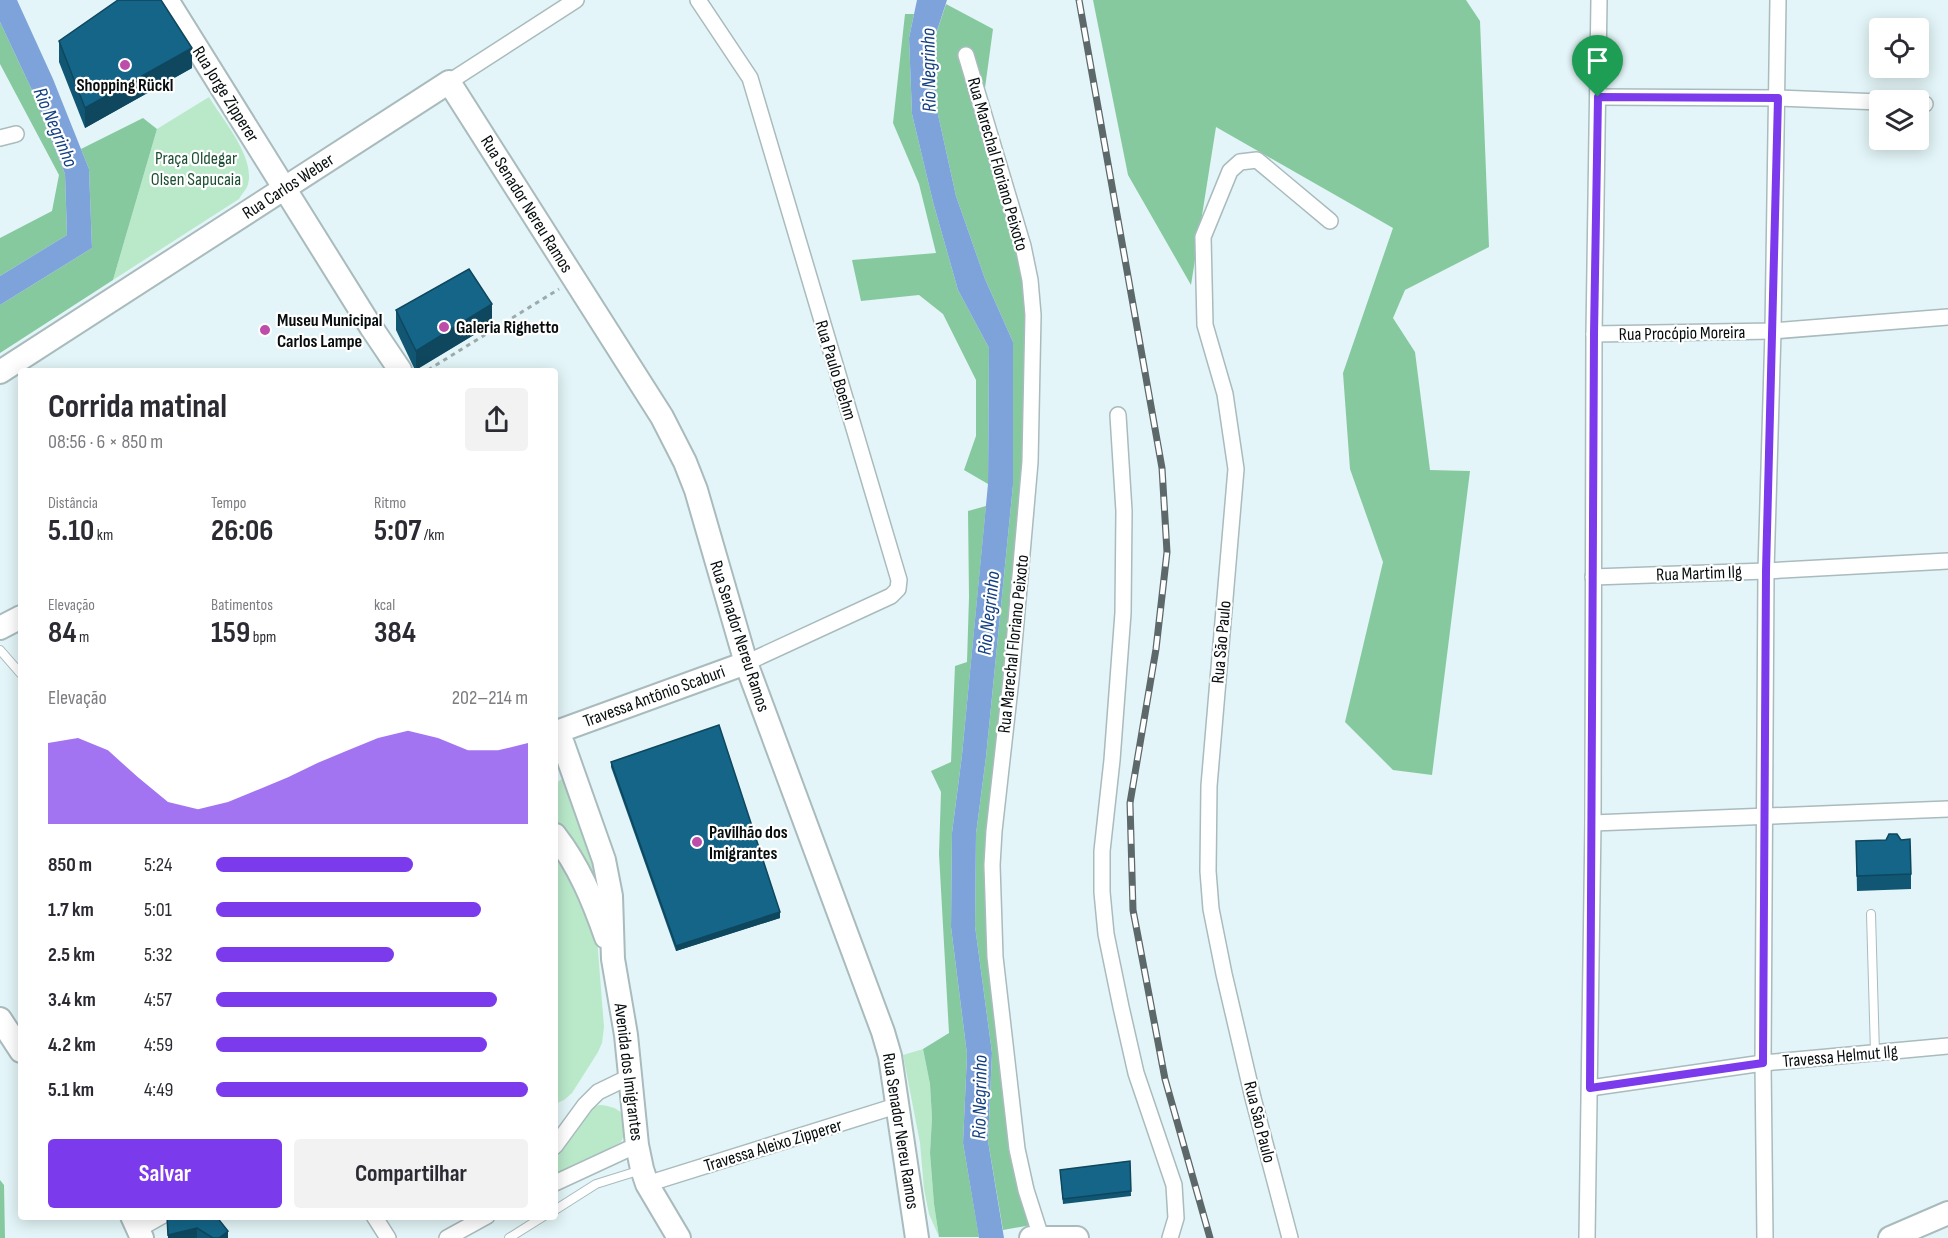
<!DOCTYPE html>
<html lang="pt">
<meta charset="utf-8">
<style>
:root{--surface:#fff;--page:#f2f2f3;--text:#2b2b33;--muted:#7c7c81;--accent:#7c3aed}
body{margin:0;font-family:"Sofia Sans Condensed",sans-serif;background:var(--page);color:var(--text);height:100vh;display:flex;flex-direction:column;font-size:22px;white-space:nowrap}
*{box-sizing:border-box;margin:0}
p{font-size:20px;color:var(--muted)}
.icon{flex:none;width:33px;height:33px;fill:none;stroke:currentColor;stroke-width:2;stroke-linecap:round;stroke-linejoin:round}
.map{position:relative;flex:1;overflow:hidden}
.drawer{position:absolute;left:18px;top:368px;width:540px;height:852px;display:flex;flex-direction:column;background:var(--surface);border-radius:6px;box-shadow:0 3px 15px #0003}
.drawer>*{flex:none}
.controls{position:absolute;left:1869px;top:18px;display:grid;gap:12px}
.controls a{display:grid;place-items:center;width:60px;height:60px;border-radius:6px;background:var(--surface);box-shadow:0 3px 15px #0003;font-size:30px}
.pin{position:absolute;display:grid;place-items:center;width:51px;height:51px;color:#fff;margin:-62px -26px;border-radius:50% 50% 50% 0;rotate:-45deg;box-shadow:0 0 6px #0007}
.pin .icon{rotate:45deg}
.round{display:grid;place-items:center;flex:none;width:63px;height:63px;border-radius:6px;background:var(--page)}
.overview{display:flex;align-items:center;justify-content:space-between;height:102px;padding:0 30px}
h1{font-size:33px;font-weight:700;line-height:45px}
.stats{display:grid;grid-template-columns:repeat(3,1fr);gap:9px;height:102px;padding:6px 30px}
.stats div{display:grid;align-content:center}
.stats b{font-size:30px;font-weight:700}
.stats small{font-size:16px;font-weight:400}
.stats p{font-size:16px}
.chart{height:168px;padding:12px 30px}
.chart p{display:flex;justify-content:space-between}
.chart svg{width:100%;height:108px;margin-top:6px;fill:var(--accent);opacity:.7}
.action{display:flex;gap:12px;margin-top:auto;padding:12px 30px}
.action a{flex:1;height:69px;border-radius:6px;background:var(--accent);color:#fff;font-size:24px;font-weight:700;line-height:69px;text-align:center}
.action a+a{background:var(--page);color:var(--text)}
ul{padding:0 30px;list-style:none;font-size:20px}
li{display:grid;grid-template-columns:96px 72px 1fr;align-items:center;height:45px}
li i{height:15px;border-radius:8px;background:var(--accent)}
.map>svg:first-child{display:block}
.green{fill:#bae9ca}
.forest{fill:#86c99f}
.water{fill:#7ea3da}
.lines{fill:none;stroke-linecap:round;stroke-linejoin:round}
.lane-casing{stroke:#a9bbbd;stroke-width:10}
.street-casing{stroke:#a9bbbd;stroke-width:18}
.secondary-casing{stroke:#a9bbbd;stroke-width:26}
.path{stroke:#9caaac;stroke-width:3;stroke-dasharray:4.5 4.5;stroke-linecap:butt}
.lane{stroke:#fff;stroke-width:8}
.street{stroke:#fff;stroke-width:15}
.secondary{stroke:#fff;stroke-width:22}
.rail-casing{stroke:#5d686a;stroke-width:7}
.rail{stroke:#fff;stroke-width:4.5;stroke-dasharray:14;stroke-linecap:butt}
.wall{fill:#115774}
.shaded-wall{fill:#0e475e}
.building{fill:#146587;stroke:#0e475e;stroke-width:1.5}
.route-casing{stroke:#fff;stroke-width:12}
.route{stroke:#7c3aed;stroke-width:8}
.poi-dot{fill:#bd4da9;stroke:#fff;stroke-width:2}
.labels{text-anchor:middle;stroke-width:4.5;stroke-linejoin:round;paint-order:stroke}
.poi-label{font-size:18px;font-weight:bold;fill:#070d0e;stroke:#fff;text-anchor:start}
.street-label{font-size:18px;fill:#070d0e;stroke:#fff}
.park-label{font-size:18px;fill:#1d4f33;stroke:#fff}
.water-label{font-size:20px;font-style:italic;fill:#134082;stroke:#fff}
</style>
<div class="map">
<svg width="1948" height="1238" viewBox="0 0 1948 1238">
<rect width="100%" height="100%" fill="#e3f5f8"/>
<!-- green -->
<g class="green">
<path d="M209,97C222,119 258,160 247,187C245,191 241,195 239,199L113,280L157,129Z"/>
<path d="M566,776L609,912L563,830L555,820V784Z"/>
<path d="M555,850L570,872L597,938L604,1027L602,1043L598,1052L572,1093L564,1100L555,1104Z"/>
<path d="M923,1049L930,1084L932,1118L930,1153L934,1204L939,1237L929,1214L924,1189L920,1143L903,1055Z"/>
<path d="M599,1105C623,1106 632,1120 621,1142L555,1178V1156L589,1110Z"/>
</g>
<!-- forest -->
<g class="forest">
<path d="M1093,0H1466L1480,21L1489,247L1405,290L1393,318L1415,352L1430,470L1470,471L1432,775L1393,770L1345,722L1383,562L1350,469L1343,373L1393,228L1216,127L1191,285L1128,175Z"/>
<path d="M946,4L993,29L982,110L1023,246L1033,386L994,831L1001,1013L1037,1224L1003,1230L988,1141L992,1053L975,926L976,834L986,757L1013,485V342L985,279L956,196L937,110L934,40Z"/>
<path d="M905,14H914L909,38L912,114L933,202L958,290L989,348L988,484L964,470L976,436V380L943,314L919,295L861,301L852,260L936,253L919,184L893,123Z"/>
<path d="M0,22L31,88L65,174L67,235L0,276V238L52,211L59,175L0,64Z"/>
<path d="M143,118L157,129L113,280L0,353V305L92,248L89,169L81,149Z"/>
<path d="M986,506L962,755L952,833L951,927L967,1054L963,1143L979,1237H939L934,1204L930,1153L932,1118L930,1084L923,1049L949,1033L939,854L941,792L931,771L951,762L955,666L967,662L969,597L968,511Z"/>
<path d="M0,1180L4,1185L5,1238H0Z"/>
</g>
<!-- water -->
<g class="water">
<path d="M0,0H17L53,79L89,169L92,248L0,305V276L67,235L65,174L31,88L0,22Z"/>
<path d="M917,0H947L934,40L937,110L956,196L985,279L1013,342V485L986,757L976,834L975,926L992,1053L988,1141L1004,1238H979L963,1143L967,1054L951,927L952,833L962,755L988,484L989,348L958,290L933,202L912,114L909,38Z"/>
</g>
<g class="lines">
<defs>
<g id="lane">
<path d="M0,650L21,674"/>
<path d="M1871,914L1875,1053"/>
<path d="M555,1210L596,1184L641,1170"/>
<path d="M509,1238L544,1216"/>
</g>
<g id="street">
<path d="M698,0L750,78L899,580L898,589L891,596L746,663"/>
<path d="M966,55L1023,246L1030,280L1033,315L1030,462L1011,679L994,831L992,865L995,957L1017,1149L1026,1190L1041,1237"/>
<path d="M449,82L576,0"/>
<path d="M1598,97L1777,98L1880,102"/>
<path d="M1918,104H1925"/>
<path d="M0,138L16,134"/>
<path d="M1594,334L1773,331L1948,317"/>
<path d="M1118,415L1124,511L1123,613L1112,760L1102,851V892L1106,934L1121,1007L1136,1073L1174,1185L1176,1218L1170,1238"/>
<path d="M1593,577L1766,571L1948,561"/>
<path d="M1593,823L1948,809"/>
<path d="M1590,1088L1763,1063L1948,1046"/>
<path d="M555,1146L585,1105L598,1092L631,1076"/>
<path d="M555,1183L637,1145"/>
<path d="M647,1184L899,1105"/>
<path d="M374,1216L388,1238"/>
<path d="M139,1229L162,1216"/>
<path d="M447,1238L487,1216"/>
<path d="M1290,1238L1253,1098L1224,974L1211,909L1208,871L1209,786L1236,469L1225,394L1205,325L1203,237L1230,171L1240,162L1257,160L1330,221"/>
<path d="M1587,1238L1593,823L1594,334L1599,0"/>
<path d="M1765,1238L1763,1063L1766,571L1773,331L1778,0"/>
</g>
<g id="secondary">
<path d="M167,0L371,327L400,370"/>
<path d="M0,372L449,82L662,417L685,462L696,490L746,663L883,1032L890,1056L917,1238"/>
<path d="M0,628L21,617"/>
<path d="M562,730L746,663"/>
<path d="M563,744L604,860L611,896L613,959L626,1035L637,1145L642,1169L647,1184L679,1238"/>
<path d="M555,835C579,866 593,900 606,937"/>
<path d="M0,1019L21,1051"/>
<path d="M132,1216L142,1238"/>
<path d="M1031,1238H1077"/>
<path d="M1890,1238L1948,1213"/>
</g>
</defs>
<!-- lane casing -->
<use href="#lane" class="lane-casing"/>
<!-- street casing -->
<use href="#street" class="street-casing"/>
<!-- secondary casing -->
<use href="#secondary" class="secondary-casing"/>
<!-- path -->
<path class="path" d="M428,370L559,289"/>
<!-- lane -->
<use href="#lane" class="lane"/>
<!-- street -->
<use href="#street" class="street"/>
<!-- secondary -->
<use href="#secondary" class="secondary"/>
<defs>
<path id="rail" d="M1079,0L1162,468L1167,552L1156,649L1130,803L1133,910L1165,1079L1210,1238"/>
</defs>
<!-- rail casing -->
<use href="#rail" class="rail-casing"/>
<!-- rail -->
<use href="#rail" class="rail"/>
</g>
<!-- wall -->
<g class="wall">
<path d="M59,41L192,68L85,128L59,62Z"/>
<path d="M396,310L492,324L415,370L396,330Z"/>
<path d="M611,762L780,918L676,951L611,767Z"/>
<path d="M1856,841L1911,874V889L1857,891Z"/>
<path d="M1130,1161L1131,1196L1063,1204L1060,1170Z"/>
<path d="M167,1216L228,1238H168Z"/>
</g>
<!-- shaded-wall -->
<g class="shaded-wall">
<path d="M192,48V68L85,128V108Z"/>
<path d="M492,304V324L416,370V351Z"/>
<path d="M780,912V918L676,951V946Z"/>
<path d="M197,1228V1238H168V1235Z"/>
<path d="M228,1231V1238H219Z"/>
</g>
<!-- building -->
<g class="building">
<path d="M118,0H161L192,48L85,108L59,41Z"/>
<path d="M469,269L492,304L416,351L396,310Z"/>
<path d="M719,725L780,912L676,946L611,762Z"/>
<path d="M1889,834H1897L1901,840L1910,839L1911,874L1857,876L1856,841L1886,840Z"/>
<path d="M1130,1161L1131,1191L1063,1199L1060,1170Z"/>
<path d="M167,1216H216L228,1231L219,1238H213L197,1228L168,1235Z"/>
</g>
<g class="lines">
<defs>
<path id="route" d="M1598,97L1778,98L1766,571L1763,1063L1590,1088L1594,334Z"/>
</defs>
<!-- route casing -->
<use href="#route" class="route-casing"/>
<!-- route -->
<use href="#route" class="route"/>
</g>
<!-- markers -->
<g class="poi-dot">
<circle cx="125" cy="65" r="6"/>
<circle cx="444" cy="327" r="6"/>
<circle cx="265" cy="330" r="6"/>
<circle cx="697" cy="842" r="6"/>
</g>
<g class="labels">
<!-- poi labels -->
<g class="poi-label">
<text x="125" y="91" text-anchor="middle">Shopping Rückl</text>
<text x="277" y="326">Museu Municipal<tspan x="277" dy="21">Carlos Lampe</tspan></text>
<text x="456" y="333">Galeria Righetto</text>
<text x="709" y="838">Pavilhão dos<tspan x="709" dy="21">Imigrantes</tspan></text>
</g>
<!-- street labels -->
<g class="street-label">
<text transform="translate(226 94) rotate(58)" y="6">Rua Jorge Zipperer</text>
<text transform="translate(998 164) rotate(74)" y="6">Rua Marechal Floriano Peixoto</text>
<text transform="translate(288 186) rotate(-33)" y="6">Rua Carlos Weber</text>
<text transform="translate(527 204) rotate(58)" y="6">Rua Senador Nereu Ramos</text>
<text transform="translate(1682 333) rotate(-1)" y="6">Rua Procópio Moreira</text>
<text transform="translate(836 370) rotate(73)" y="6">Rua Paulo Boehm</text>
<text transform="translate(1699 573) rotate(-2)" y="6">Rua Martim Ilg</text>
<text transform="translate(740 636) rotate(72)" y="6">Rua Senador Nereu Ramos</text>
<text transform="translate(1221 642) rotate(-85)" y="6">Rua São Paulo</text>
<text transform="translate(1013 644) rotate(-84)" y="6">Rua Marechal Floriano Peixoto</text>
<text transform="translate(654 696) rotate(-20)" y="6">Travessa Antônio Scaburi</text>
<text transform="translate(1840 1056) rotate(-5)" y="6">Travessa Helmut Ilg</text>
<text transform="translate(629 1072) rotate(83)" y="6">Avenida dos Imigrantes</text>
<text transform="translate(1260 1122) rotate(76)" y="6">Rua São Paulo</text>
<text transform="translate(901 1131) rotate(81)" y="6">Rua Senador Nereu Ramos</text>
<text transform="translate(773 1145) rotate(-17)" y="6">Travessa Aleixo Zipperer</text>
</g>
<!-- park labels -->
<g class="park-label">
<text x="196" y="164">Praça Oldegar<tspan x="196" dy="21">Olsen Sapucaia</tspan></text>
</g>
<!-- water labels -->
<g class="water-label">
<text transform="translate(928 70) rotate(-91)" y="7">Rio Negrinho</text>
<text transform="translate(56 127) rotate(67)" y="7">Rio Negrinho</text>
<text transform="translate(988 613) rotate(-84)" y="7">Rio Negrinho</text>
<text transform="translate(979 1097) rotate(-89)" y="7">Rio Negrinho</text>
</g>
</g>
</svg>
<div class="controls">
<a><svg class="icon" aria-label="locate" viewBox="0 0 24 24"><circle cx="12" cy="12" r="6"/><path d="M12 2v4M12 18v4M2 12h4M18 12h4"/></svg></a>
<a><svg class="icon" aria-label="layers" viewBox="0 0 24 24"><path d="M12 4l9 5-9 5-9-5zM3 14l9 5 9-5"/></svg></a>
</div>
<div class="pin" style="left:1598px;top:97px;background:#1e9e55"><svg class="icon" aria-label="arrive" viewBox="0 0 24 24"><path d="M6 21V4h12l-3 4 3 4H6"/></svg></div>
<section class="drawer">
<div class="overview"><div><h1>Corrida matinal</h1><p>08:56 · 6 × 850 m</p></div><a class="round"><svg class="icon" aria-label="share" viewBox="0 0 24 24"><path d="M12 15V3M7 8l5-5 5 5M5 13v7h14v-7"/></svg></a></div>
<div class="stats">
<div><p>Distância</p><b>5.10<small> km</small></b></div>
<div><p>Tempo</p><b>26:06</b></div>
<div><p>Ritmo</p><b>5:07<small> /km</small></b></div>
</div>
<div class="stats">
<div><p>Elevação</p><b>84<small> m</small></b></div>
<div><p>Batimentos</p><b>159<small> bpm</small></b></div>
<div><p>kcal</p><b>384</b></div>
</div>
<div class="chart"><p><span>Elevação</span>202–214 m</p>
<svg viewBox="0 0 160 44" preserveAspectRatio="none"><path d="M0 44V11L10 9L20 14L30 25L40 35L50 38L60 35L70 30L80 25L90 19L100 14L110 9L120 6L130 9L140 14L150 14L160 11V44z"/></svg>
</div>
<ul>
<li><b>850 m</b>5:24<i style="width:63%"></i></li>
<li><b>1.7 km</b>5:01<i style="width:85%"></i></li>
<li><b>2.5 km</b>5:32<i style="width:57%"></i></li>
<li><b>3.4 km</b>4:57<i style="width:90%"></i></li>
<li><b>4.2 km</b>4:59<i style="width:87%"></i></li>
<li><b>5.1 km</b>4:49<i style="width:100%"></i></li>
</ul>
<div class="action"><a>Salvar</a><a>Compartilhar</a></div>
</section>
</div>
